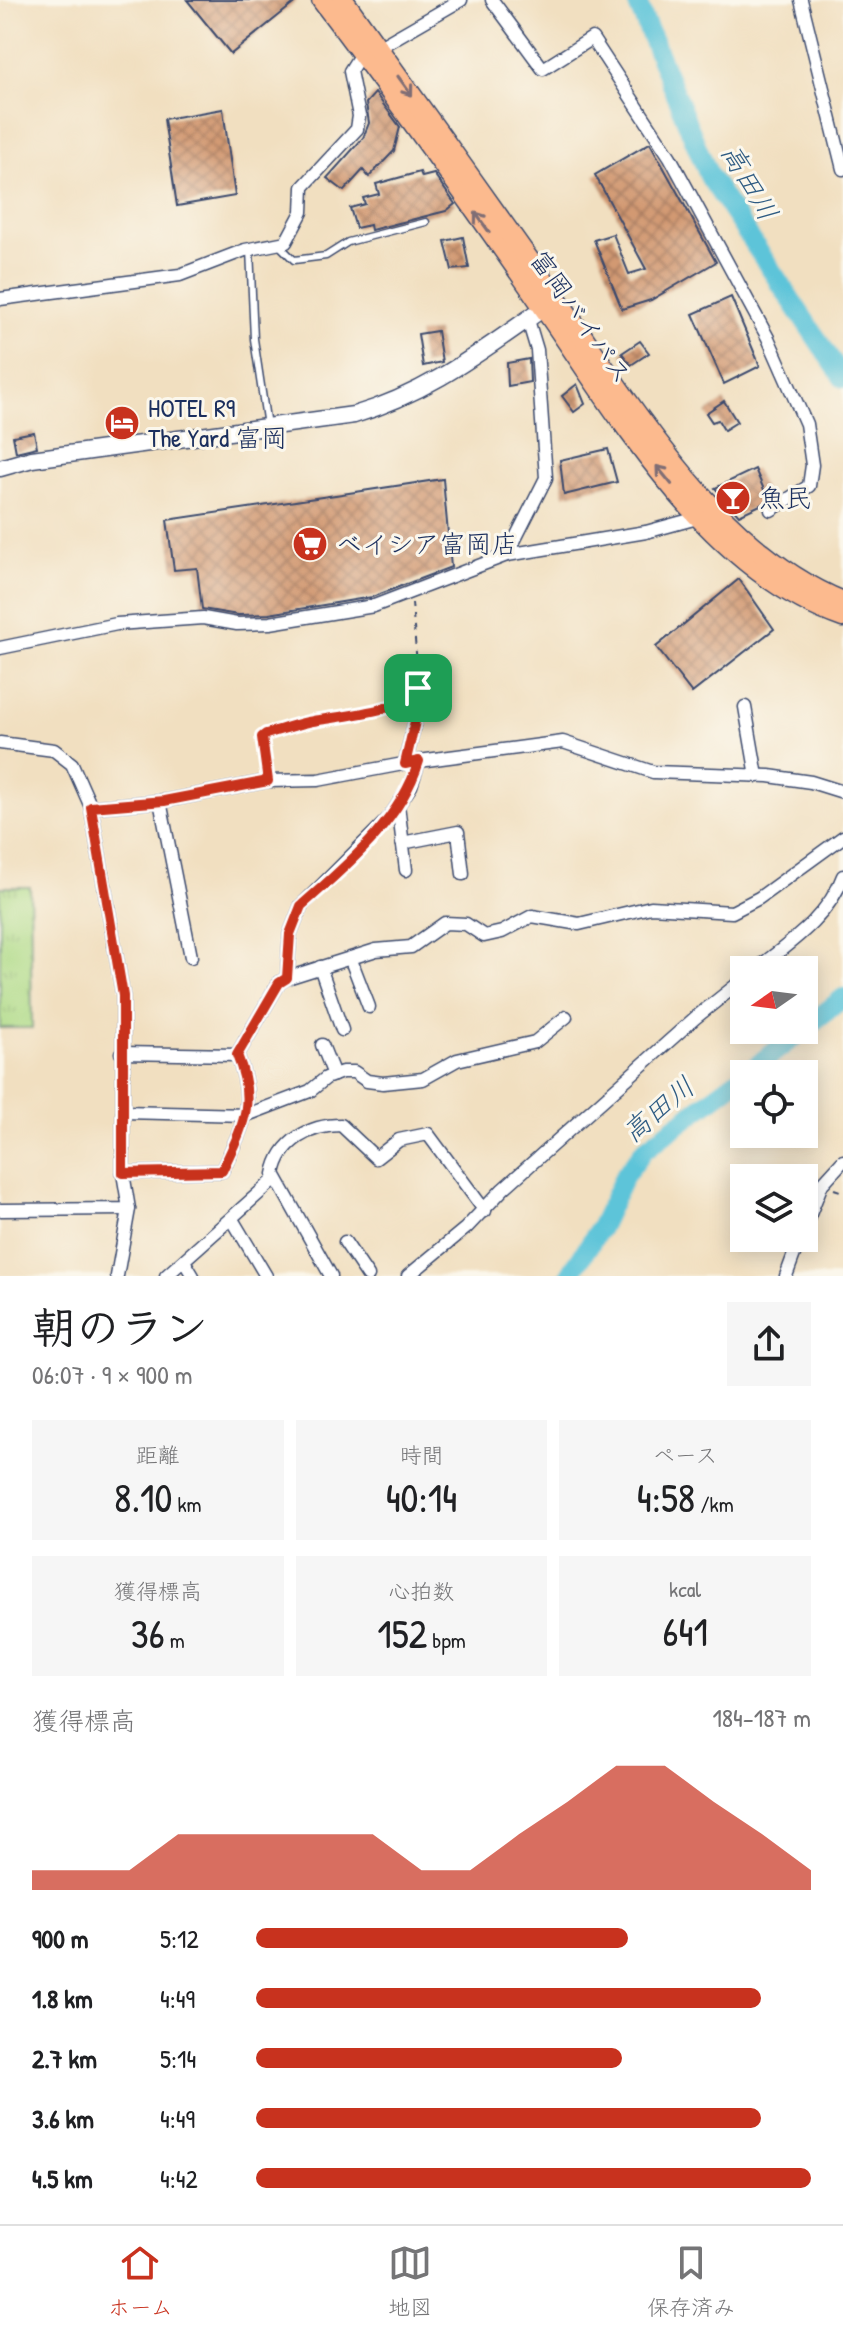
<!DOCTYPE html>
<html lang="ja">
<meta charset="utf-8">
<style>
:root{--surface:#fff;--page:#f6f6f6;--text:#202124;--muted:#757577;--line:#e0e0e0;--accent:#c8321e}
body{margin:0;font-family:"Patrick Hand","Klee One",sans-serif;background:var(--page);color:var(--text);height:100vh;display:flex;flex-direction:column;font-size:30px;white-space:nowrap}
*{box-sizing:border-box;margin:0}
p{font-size:26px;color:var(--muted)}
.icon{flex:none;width:44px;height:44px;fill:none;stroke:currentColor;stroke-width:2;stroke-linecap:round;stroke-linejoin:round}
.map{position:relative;height:1276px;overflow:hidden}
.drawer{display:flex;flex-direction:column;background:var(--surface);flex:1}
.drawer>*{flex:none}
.needle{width:52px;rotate:256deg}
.fabs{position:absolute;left:730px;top:956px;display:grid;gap:16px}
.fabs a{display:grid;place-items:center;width:88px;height:88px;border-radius:0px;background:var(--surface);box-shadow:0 4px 20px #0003;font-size:40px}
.pin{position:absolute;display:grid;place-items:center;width:68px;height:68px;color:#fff;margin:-34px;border-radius:16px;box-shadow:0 4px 12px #0006}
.round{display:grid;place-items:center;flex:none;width:84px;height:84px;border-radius:0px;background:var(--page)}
.summary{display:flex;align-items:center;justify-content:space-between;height:136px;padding:0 32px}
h1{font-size:44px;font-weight:600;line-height:60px}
.metrics{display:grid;grid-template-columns:repeat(3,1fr);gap:12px;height:136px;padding:8px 32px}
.metrics div{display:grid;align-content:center;border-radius:0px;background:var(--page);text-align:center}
.metrics b{font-size:40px;font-weight:600}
.metrics small{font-size:22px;font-weight:400}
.metrics p{font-size:22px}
.chart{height:224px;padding:16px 32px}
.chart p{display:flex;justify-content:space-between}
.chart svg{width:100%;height:144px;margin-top:8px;fill:var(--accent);opacity:.7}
ul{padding:0 32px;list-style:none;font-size:26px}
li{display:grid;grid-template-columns:128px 96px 1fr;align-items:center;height:60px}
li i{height:20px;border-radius:10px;background:var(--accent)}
.tabs{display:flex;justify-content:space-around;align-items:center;height:112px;border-top:2px solid var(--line);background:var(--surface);font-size:22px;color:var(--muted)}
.tabs a{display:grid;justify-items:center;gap:4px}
.tabs .selected{color:var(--accent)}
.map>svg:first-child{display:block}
.park{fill:url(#park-tufts);stroke:#648472;stroke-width:2}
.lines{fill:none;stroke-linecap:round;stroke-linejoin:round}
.river{stroke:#5dc4d9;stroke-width:20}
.building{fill:url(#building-cross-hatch)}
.service-casing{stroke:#3b496d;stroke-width:9}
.minor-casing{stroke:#3b496d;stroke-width:15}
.tertiary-casing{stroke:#3b496d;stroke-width:19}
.trunk-casing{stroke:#3b496d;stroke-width:23}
.path{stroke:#3b496d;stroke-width:2;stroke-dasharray:6 6;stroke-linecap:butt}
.service{stroke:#fff;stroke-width:6}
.minor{stroke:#fff;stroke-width:12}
.tertiary{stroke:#fff;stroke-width:16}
.trunk{stroke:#fcba8e;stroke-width:20}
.oneway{stroke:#806e74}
.route-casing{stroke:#fff;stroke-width:16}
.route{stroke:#c8321e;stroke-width:10}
.labels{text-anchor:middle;stroke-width:6;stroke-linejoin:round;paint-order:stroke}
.street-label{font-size:26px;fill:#1b2f5e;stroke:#fbf7ec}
.poi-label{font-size:26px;fill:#1b2f5e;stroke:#fbf7ec;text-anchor:start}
.water-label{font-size:28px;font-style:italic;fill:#2f5c83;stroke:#fbf7ec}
</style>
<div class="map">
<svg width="843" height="1276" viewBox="0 0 843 1276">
<defs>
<pattern id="park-tufts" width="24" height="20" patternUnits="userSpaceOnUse" patternTransform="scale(2)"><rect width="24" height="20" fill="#aeda86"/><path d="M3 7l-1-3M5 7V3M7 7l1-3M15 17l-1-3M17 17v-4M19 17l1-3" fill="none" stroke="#95bb76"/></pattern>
<pattern id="building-cross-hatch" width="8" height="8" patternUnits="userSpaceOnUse" patternTransform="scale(2)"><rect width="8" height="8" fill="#d29972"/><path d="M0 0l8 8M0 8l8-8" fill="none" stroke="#aa7d61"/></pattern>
</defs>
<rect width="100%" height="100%" fill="#fbf7ec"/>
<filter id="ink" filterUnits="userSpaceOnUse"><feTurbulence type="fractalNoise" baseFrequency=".0125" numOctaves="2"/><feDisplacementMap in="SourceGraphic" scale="16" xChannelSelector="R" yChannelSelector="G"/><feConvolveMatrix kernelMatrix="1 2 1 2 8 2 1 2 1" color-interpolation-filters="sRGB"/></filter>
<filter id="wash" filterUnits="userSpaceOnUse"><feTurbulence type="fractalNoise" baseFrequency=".006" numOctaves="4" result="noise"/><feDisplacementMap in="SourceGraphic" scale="32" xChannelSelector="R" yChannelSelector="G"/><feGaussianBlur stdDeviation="1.8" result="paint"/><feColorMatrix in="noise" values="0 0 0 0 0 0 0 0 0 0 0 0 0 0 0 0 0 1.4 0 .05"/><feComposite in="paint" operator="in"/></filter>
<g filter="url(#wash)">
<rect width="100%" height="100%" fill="#f1dfc0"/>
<!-- park -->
<path class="park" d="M0,887H30L32,1028H0Z"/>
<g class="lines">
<!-- river -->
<g class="river">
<path d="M636,0L710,178L843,378"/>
<path d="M804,1029L843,998"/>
<path d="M746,1074L803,1030"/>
<path d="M569,1276L600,1228L625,1175L644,1150L744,1075"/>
</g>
</g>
<g id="blocks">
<!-- building -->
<g class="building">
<path d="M187,0H298L231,54Z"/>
<path d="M375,93L400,127L394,151L369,177L363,170L344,191L327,178L363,138L369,123L366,103Z"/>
<path d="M223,109L235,196L177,206L164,119Z"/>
<path d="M650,143L716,262L651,300L622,309L594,240L613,234L629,274L646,269L595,175Z"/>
<path d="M420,172L422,177L434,174L455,204L446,211L371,230L370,225L356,228L350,208L365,204L363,198L379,194L376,184Z"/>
<path d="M463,237L469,268L452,270L445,241Z"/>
<path d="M731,297L760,366L724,384L693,314Z"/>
<path d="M437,331L442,362L423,366L418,334Z"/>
<path d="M640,341L649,353L631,365L622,353Z"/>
<path d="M529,359L530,382L508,386L507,363Z"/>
<path d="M577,384L585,404L574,412L562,396Z"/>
<path d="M724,401L737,422L724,430L718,420L712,422L706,413Z"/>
<path d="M34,432L37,447L16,452L13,436Z"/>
<path d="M608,449L617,482L564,495L560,460Z"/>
<path d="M755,469L769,501L739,515L715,488Z"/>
<path d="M443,479L451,567L372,597L269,614L238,615L202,609L197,568L174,570L167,520Z"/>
<path d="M739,579L774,629L692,693L656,647Z"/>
</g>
</g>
</g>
<g filter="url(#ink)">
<use href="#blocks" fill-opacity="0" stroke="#3b496d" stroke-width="2"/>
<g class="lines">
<defs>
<g id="service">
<path d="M278,244L294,260L326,256L348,242L426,222"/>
<path d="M250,249L254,339L267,426"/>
</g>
<g id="minor">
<path d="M492,0L543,69L592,38L670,157L768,338L806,424L812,465L809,486L771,510"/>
<path d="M801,0L843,169"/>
<path d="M0,299L180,275L245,250L286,242L302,212L303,187L357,129L359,116L350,71L357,60L461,0"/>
<path d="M507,555L546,478L537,350L528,320"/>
<path d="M0,648L117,624L203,618L237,624L270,623L374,606L507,555L646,532L701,517"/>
<path d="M745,707L757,776"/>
<path d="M0,743L54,750L72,764L91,807L123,996V1173L129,1209L0,1210"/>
<path d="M405,764L420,700L418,688"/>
<path d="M160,801L191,957"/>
<path d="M398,805L406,870"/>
<path d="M91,807L164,801L268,781L318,780L419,761L563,742L653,772L769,776L811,782L843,792"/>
<path d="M402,843L458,832L463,874"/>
<path d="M351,960L369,1007"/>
<path d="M320,967L342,1030"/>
<path d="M755,970C788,944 829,917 843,876"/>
<path d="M287,978L290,934L301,906L389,818L411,786L419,761"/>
<path d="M322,1045L334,1075"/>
<path d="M121,1053L237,1055"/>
<path d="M123,1112L247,1115L310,1091L326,1078L342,1072H354L367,1081L383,1083L423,1079L457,1060L535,1042L566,1017"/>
<path d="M123,1173L222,1171C243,1125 257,1104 237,1055L279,983L287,978L376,950L411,947L445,923L466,924L484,936L502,932L532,916L579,924L651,907L732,912L759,898L843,837"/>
<path d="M232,1219L266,1276"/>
<path d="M804,1229L822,1184L843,1161"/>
<path d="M345,1242L368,1276"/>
<path d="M184,1261L193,1276"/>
<path d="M117,1276L129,1209"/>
<path d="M166,1276L275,1179"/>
<path d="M331,1276L274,1174C280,1141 310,1125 341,1125L376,1158L399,1140L428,1134L485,1211"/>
<path d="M408,1276L466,1228L503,1189L695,1018L744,979"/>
<path d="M786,1276L800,1238"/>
</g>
<path id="tertiary" d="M0,468L32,459L354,415C434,391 486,347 554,301"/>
<g id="trunk">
<path d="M322,0C398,100 473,205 545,309C622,419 709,571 843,617"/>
<path d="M343,0C412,96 480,191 548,287C627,397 711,548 843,602"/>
</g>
</defs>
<!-- service casing -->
<use href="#service" class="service-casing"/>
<!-- minor casing -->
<use href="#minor" class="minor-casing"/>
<!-- tertiary casing -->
<use href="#tertiary" class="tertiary-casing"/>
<!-- trunk casing -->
<use href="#trunk" class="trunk-casing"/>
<!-- path -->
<g class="path">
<path d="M412,603L418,677"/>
<path d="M266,768L262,737L266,734L406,701"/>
<path d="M834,1189L843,1192"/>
</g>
<!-- service -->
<use href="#service" class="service"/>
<!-- minor -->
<use href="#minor" class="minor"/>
<!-- tertiary -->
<use href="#tertiary" class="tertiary"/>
<!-- trunk -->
<use href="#trunk" class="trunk"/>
</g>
<!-- one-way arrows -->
<defs><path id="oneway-shaft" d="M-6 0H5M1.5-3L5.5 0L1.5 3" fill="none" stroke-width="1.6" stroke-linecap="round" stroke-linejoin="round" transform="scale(2)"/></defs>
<g class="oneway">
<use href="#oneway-shaft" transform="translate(405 86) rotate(54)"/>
<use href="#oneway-shaft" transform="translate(482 222) rotate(-126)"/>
<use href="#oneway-shaft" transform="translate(664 475) rotate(-129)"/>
</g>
</g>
<g class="lines" filter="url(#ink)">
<defs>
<path id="route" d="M418,688L420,700L405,764L419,761C400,822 347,865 301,906L290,934L287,978L279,983L237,1055C257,1104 243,1125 222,1171L123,1173V996L91,807L164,801L268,781L262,737L266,734C280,730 294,725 308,722C331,717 412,711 418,688Z"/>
</defs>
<!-- route casing -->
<use href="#route" class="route-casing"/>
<!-- route -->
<use href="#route" class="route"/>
</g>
<!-- icons -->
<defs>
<symbol id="hotel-disc" viewBox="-11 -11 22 22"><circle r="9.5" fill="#c8321e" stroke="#fbf7ec"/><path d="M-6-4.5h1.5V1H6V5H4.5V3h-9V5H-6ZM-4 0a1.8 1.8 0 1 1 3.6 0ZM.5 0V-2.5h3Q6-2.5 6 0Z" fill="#fff"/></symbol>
<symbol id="bar-disc" viewBox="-11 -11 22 22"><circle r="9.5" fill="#c8321e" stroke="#fbf7ec"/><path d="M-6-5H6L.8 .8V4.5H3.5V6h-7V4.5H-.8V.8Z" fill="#fff"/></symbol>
<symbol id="supermarket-disc" viewBox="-11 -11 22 22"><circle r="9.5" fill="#c8321e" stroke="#fbf7ec"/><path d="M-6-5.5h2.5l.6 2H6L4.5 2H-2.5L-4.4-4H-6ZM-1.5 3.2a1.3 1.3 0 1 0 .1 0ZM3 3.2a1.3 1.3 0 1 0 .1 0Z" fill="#fff"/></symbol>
</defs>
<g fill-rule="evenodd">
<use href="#hotel-disc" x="102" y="403" width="40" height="40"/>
<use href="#bar-disc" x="713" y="478" width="40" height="40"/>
<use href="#supermarket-disc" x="290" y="524" width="40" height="40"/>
</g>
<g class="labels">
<!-- street labels -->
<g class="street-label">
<text transform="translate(581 317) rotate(55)" y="9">富岡バイパス</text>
</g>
<!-- poi labels -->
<g class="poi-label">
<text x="148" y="417">HOTEL R9<tspan x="148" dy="30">The Yard 富岡</tspan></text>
<text x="759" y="507">魚民</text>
<text x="336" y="553">ベイシア富岡店</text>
</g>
<!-- water labels -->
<g class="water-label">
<text transform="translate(750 182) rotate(60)" y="10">高田川</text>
<text transform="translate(658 1109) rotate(-40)" y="10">高田川</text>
</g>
</g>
</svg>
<div class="fabs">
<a><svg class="needle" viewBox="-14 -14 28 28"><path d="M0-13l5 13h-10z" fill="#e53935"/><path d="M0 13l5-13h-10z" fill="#757577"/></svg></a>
<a><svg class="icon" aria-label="locate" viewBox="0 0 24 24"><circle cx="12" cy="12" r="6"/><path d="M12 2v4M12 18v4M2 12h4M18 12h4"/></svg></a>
<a><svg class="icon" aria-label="layers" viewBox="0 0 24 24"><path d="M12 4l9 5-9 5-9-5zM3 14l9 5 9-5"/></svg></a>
</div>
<div class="pin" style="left:418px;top:688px;background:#1e9e55"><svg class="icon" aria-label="arrive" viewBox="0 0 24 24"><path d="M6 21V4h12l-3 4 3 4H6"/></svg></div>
</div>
<section class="drawer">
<div class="summary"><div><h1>朝のラン</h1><p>06:07 · 9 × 900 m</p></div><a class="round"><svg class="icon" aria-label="share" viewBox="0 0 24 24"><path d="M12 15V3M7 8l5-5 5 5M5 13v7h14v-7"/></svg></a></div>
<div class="metrics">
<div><p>距離</p><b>8.10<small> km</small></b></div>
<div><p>時間</p><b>40:14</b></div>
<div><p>ペース</p><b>4:58<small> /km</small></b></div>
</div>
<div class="metrics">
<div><p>獲得標高</p><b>36<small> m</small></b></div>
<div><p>心拍数</p><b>152<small> bpm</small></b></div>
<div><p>kcal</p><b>641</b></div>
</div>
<div class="chart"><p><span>獲得標高</span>184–187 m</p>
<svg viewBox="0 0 160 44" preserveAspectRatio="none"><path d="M0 44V38L10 38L20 38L30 27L40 27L50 27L60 27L70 27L80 38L90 38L100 27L110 17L120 6L130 6L140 17L150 27L160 38V44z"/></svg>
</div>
<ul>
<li><b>900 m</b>5:12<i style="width:67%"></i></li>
<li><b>1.8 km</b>4:49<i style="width:91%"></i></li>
<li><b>2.7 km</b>5:14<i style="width:66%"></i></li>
<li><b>3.6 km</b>4:49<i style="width:91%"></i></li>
<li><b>4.5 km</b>4:42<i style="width:100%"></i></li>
</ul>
</section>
<nav class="tabs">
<a class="selected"><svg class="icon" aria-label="home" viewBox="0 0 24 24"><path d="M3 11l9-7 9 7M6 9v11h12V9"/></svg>ホーム</a>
<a><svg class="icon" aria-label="map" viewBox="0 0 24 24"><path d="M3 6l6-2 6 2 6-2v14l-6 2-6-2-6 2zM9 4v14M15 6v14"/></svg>地図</a>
<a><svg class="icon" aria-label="saved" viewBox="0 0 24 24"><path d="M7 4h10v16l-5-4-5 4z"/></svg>保存済み</a>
</nav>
